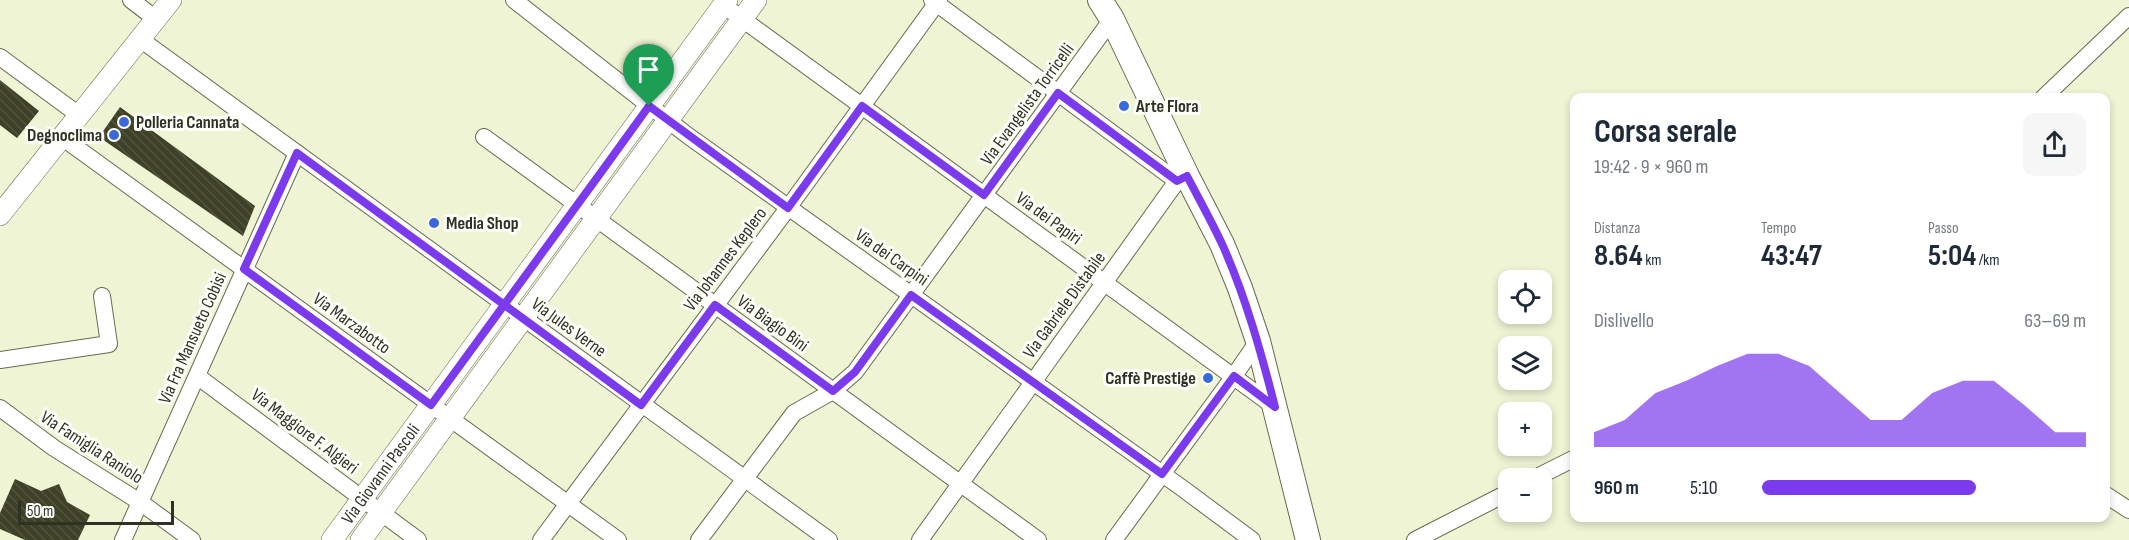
<!DOCTYPE html>
<html lang="it">
<meta charset="utf-8">
<style>
:root{--surface:#fff;--page:#f6f6f7;--text:#1f2937;--muted:#747a83;--accent:#7c3aed}
body{margin:0;font-family:"Sofia Sans Condensed",sans-serif;background:var(--page);color:var(--text);height:100vh;display:flex;flex-direction:column;font-size:22px;white-space:nowrap}
*{box-sizing:border-box;margin:0}
p{font-size:20px;color:var(--muted)}
.icon{flex:none;width:33px;height:33px;fill:none;stroke:currentColor;stroke-width:2;stroke-linecap:round;stroke-linejoin:round}
.map{position:relative;flex:1;overflow:hidden}
.sheet{position:absolute;left:1570px;top:93px;width:540px;height:429px;display:flex;flex-direction:column;background:var(--surface);border-radius:12px;box-shadow:0 3px 9px #0003}
.sheet>*{flex:none}
.tools{position:absolute;left:1498px;top:270px;display:grid;gap:12px}
.tools a{display:grid;place-items:center;width:54px;height:54px;border-radius:12px;background:var(--surface);box-shadow:0 3px 9px #0003;font-size:30px}
.scale{position:absolute;left:18px;bottom:15px;width:156px;box-sizing:border-box;padding-left:6px;border:3px solid #2f3125;border-top:0;font-size:16px;line-height:21px;white-space:nowrap;color:#2f3125;-webkit-text-stroke:4px #fdfef8;paint-order:stroke}
.pin{position:absolute;display:grid;place-items:center;width:51px;height:51px;color:#fff;margin:-62px -26px;border-radius:50% 50% 50% 0;rotate:-45deg;box-shadow:0 0 6px #0007}
.pin .icon{rotate:45deg}
.round{display:grid;place-items:center;flex:none;width:63px;height:63px;border-radius:12px;background:var(--page)}
.headline{display:flex;align-items:center;justify-content:space-between;height:102px;padding:0 24px}
h1{font-size:33px;font-weight:700;line-height:45px}
.stats{display:grid;grid-template-columns:repeat(3,1fr);gap:9px;height:102px;padding:6px 24px}
.stats div{display:grid;align-content:center}
.stats b{font-size:30px;font-weight:700}
.stats small{font-size:16px;font-weight:400}
.stats p{font-size:16px}
.chart{height:168px;padding:12px 24px}
.chart p{display:flex;justify-content:space-between}
.chart svg{width:100%;height:108px;margin-top:6px;fill:var(--accent);opacity:.7}
ul{padding:0 24px;list-style:none;font-size:20px}
li{display:grid;grid-template-columns:96px 72px 1fr;align-items:center;height:45px}
li i{height:15px;border-radius:8px;background:var(--accent)}
.map>svg:first-child{display:block}
.building{fill:url(#building-back-hatch)}
.lines{fill:none;stroke-linecap:round;stroke-linejoin:round}
.minor-casing{stroke:#666a4f;stroke-width:18}
.tertiary-casing{stroke:#666a4f;stroke-width:22}
.secondary-casing{stroke:#666a4f;stroke-width:26}
.minor{stroke:#fff;stroke-width:16}
.tertiary{stroke:#fff;stroke-width:21}
.secondary{stroke:#fff;stroke-width:24}
.route-casing{stroke:#fff;stroke-width:12}
.route{stroke:#7c3aed;stroke-width:8}
.poi-dot{fill:#3968d8;stroke:#fdfef8;stroke-width:2}
.labels{text-anchor:middle;stroke-width:6;stroke-linejoin:round;paint-order:stroke}
.street-label{font-size:18px;fill:#2f3125;stroke:#fdfef8}
.poi-label{font-size:18px;font-weight:bold;fill:#2f3125;stroke:#fdfef8;text-anchor:start}
</style>
<div class="map">
<svg width="2129" height="540" viewBox="0 0 2129 540">
<defs>
<pattern id="building-back-hatch" width="6" height="6" patternUnits="userSpaceOnUse" patternTransform="scale(1.5)"><rect width="6" height="6" fill="#3e4127"/><path d="M-1 5l2 2M0 0l6 6M5-1l2 2" fill="none" stroke="#52543e"/></pattern>
</defs>
<rect width="100%" height="100%" fill="#eff4d5"/>
<!-- building -->
<g class="building">
<path d="M0,80L39,111L17,138L0,125Z"/>
<path d="M120,107L255,206L243,236L99,137Z"/>
<path d="M15,479L41,491L59,484L67,502L90,515L78,540H25L0,529V513Z"/>
</g>
<g class="lines">
<defs>
<g id="minor">
<path d="M131,0L156,19"/>
<path d="M514,0L687,135L1182,488L1252,540"/>
<path d="M932,0L1177,181"/>
<path d="M723,5L1275,407"/>
<path d="M140,39L829,540"/>
<path d="M0,57L79,115"/>
<path d="M2043,98L2129,16"/>
<path d="M484,137L1038,540"/>
<path d="M63,138L618,540"/>
<path d="M0,360L109,344L102,296"/>
<path d="M197,376L418,540"/>
<path d="M0,408L54,448L140,502L192,540"/>
<path d="M1535,478L1575,458"/>
<path d="M2106,495L2129,510"/>
<path d="M123,540L297,153"/>
<path d="M541,540L788,208L939,0"/>
<path d="M699,540L794,413L833,391L855,372L1112,19"/>
<path d="M920,540L1177,181L1187,176"/>
<path d="M1114,540L1234,376L1258,341"/>
<path d="M1415,540L1509,492"/>
</g>
<g id="tertiary">
<path d="M0,215L171,0"/>
<path id="s1" d="M332,540L727,0"/>
<path d="M361,540L756,0"/>
</g>
<path id="secondary" d="M1100,0L1112,19L1187,176L1222,244L1240,288L1258,341L1308,540"/>
</defs>
<!-- minor casing -->
<use href="#minor" class="minor-casing"/>
<!-- tertiary casing -->
<use href="#tertiary" class="tertiary-casing"/>
<!-- secondary casing -->
<use href="#secondary" class="secondary-casing"/>
<!-- minor -->
<use href="#minor" class="minor"/>
<!-- tertiary -->
<use href="#tertiary" class="tertiary"/>
<!-- secondary -->
<use href="#secondary" class="secondary"/>
</g>
<g class="lines">
<defs>
<path id="route" d="M649,106C577,206 504,305 431,405L244,269L297,153L641,405L715,305L833,391L855,372L911,295L1162,474L1234,376L1275,407C1261,352 1246,298 1223,246C1212,222 1199,199 1187,176L1177,181L1058,93L984,195L862,106L788,208L649,106"/>
</defs>
<!-- route casing -->
<use href="#route" class="route-casing"/>
<!-- route -->
<use href="#route" class="route"/>
</g>
<!-- markers -->
<g class="poi-dot">
<circle cx="1124" cy="106" r="6"/>
<circle cx="124" cy="122" r="6"/>
<circle cx="114" cy="135" r="6"/>
<circle cx="434" cy="223" r="6"/>
<circle cx="1208" cy="378" r="6"/>
</g>
<g class="labels">
<!-- street labels -->
<g class="street-label">
<text transform="translate(1027 104) rotate(-54)" y="6">Via Evangelista Torricelli</text>
<text transform="translate(1049 218) rotate(36)" y="6">Via dei Papiri</text>
<text transform="translate(892 257) rotate(35)" y="6">Via dei Carpini</text>
<text transform="translate(725 259) rotate(-53)" y="6">Via Johannes Keplero</text>
<text transform="translate(1064 305) rotate(-54)" y="6">Via Gabriele Distabile</text>
<text transform="translate(352 323) rotate(36)" y="6">Via Marzabotto</text>
<text transform="translate(773 323) rotate(36)" y="6">Via Biagio Bini</text>
<text transform="translate(569 327) rotate(36)" y="6">Via Jules Verne</text>
<text transform="translate(192 338) rotate(-66)" y="6">Via Fra Mansueto Cobisi</text>
<text transform="translate(305 431) rotate(37)" y="6">Via Maggiore F. Algieri</text>
<text transform="translate(92 447) rotate(33)" y="6">Via Famiglia Raniolo</text>
<text dy="6" stroke="none"><textPath href="#s1" startOffset="82">Via Giovanni Pascoli</textPath></text>
</g>
<!-- poi labels -->
<g class="poi-label">
<text x="1136" y="112">Arte Flora</text>
<text x="136" y="128">Polleria Cannata</text>
<text x="102" y="141" text-anchor="end">Degnoclima</text>
<text x="446" y="229">Media Shop</text>
<text x="1196" y="384" text-anchor="end">Caffè Prestige</text>
</g>
</g>
</svg>
<div class="tools">
<a><svg class="icon" aria-label="locate" viewBox="0 0 24 24"><circle cx="12" cy="12" r="6"/><path d="M12 2v4M12 18v4M2 12h4M18 12h4"/></svg></a>
<a><svg class="icon" aria-label="layers" viewBox="0 0 24 24"><path d="M12 4l9 5-9 5-9-5zM3 14l9 5 9-5"/></svg></a>
<a>+</a>
<a>−</a>
</div>
<div class="scale">50 m</div>
<div class="pin" style="left:649px;top:106px;background:#1e9e55"><svg class="icon" aria-label="arrive" viewBox="0 0 24 24"><path d="M6 21V4h12l-3 4 3 4H6"/></svg></div>
<section class="sheet">
<div class="headline"><div><h1>Corsa serale</h1><p>19:42 · 9 × 960 m</p></div><a class="round"><svg class="icon" aria-label="share" viewBox="0 0 24 24"><path d="M12 15V3M7 8l5-5 5 5M5 13v7h14v-7"/></svg></a></div>
<div class="stats">
<div><p>Distanza</p><b>8.64<small> km</small></b></div>
<div><p>Tempo</p><b>43:47</b></div>
<div><p>Passo</p><b>5:04<small> /km</small></b></div>
</div>
<div class="chart"><p><span>Dislivello</span>63–69 m</p>
<svg viewBox="0 0 160 44" preserveAspectRatio="none"><path d="M0 44V38L10 33L20 22L30 17L40 11L50 6L60 6L70 11L80 22L90 33L100 33L110 22L120 17L130 17L140 27L150 38L160 38V44z"/></svg>
</div>
<ul>
<li><b>960 m</b>5:10<i style="width:66%"></i></li>
</ul>
</section>
</div>
